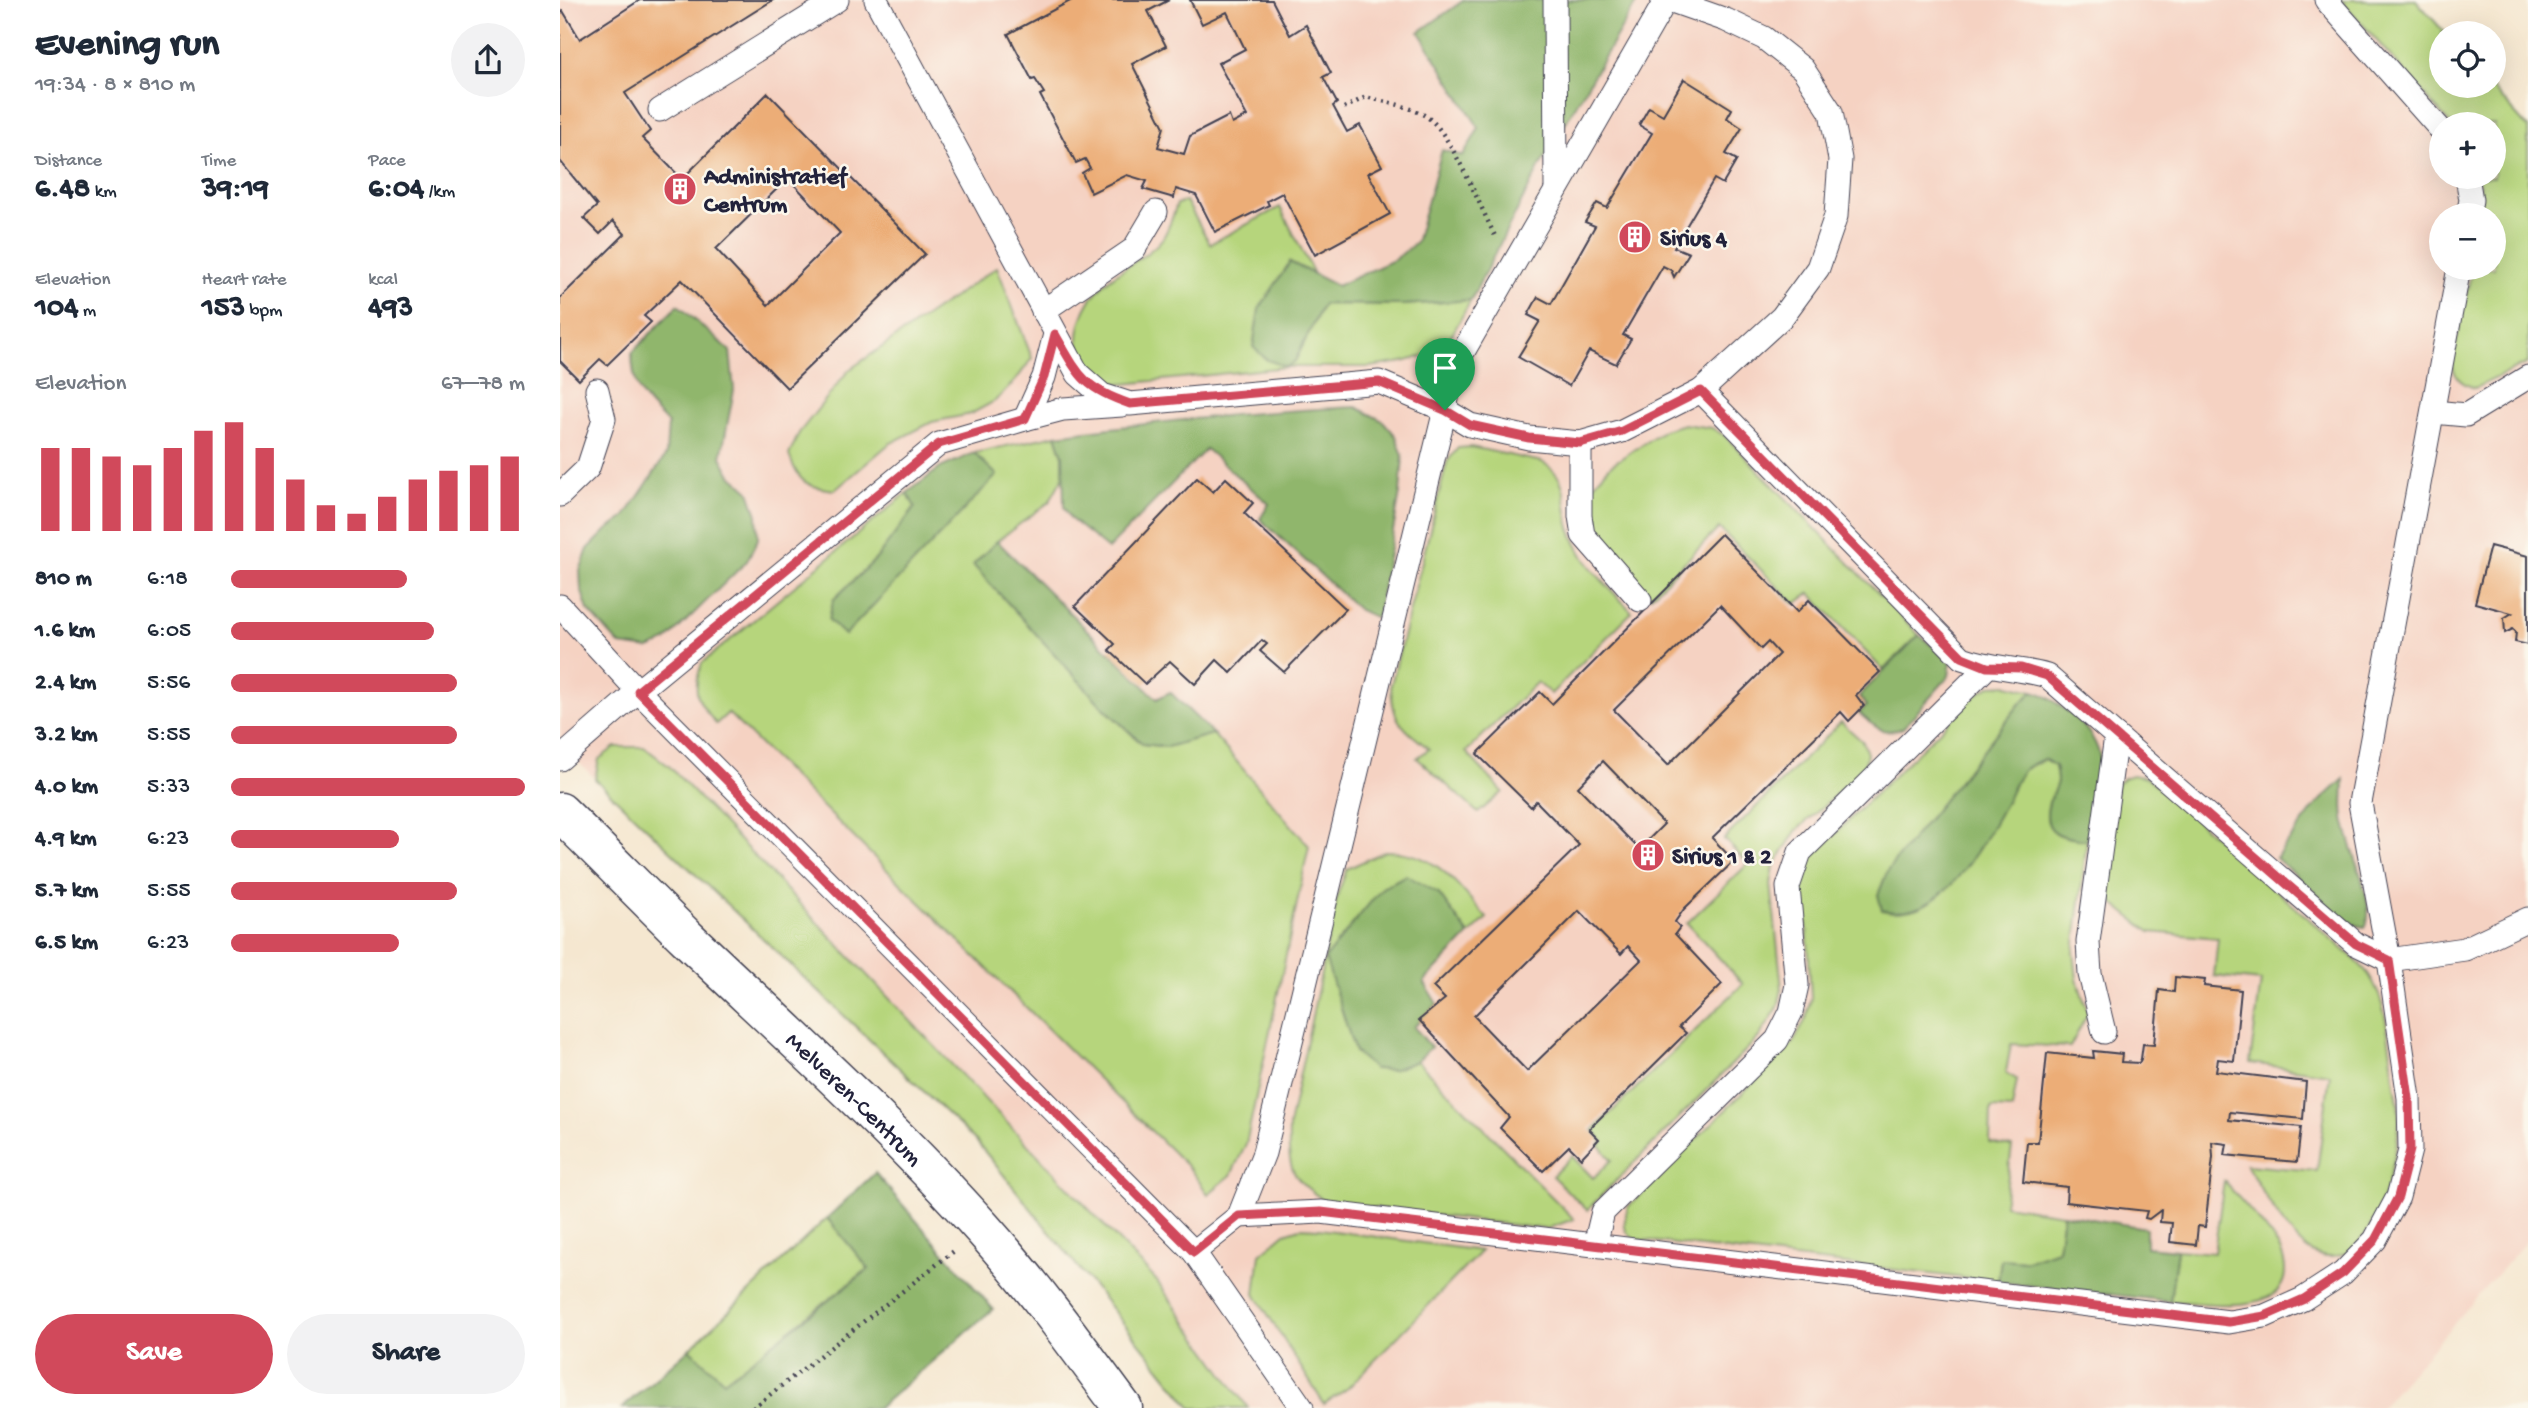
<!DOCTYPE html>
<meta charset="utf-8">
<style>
:root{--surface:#fff;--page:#f2f2f3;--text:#1f2937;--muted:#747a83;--accent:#d1495b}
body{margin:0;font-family:"Gochi Hand",sans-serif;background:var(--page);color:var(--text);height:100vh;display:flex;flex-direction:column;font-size:26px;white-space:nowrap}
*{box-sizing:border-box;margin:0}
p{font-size:23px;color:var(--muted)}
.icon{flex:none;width:38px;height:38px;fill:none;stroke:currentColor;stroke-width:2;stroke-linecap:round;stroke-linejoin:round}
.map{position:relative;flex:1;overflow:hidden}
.sheet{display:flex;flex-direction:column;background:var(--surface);width:560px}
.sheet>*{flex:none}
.controls{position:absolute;left:1869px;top:21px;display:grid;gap:14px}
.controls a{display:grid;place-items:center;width:77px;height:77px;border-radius:50%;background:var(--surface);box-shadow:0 7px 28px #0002;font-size:35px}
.pin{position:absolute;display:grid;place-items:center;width:60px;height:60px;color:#fff;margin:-72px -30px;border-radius:50% 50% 50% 0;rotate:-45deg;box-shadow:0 0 7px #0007}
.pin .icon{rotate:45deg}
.round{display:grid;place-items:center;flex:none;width:74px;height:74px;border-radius:37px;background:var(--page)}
.headline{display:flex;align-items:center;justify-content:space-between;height:119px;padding:0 35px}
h1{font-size:38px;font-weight:700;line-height:52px}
.stats{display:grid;grid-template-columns:repeat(3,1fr);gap:10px;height:119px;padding:7px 35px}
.stats div{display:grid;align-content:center}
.stats b{font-size:30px;font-weight:700}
.stats small{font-size:19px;font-weight:400}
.stats p{font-size:19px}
.chart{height:196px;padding:14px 35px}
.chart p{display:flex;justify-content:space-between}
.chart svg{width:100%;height:126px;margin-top:7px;stroke:var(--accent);stroke-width:6}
.cta{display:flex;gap:14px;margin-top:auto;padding:14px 35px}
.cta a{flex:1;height:80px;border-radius:42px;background:var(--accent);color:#fff;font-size:28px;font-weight:700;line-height:80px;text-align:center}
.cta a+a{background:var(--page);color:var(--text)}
ul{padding:0 35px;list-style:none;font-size:23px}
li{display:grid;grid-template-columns:112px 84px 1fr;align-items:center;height:52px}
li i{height:18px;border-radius:9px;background:var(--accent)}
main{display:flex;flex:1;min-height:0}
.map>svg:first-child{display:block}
.built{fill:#f5d2c2;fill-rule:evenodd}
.green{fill:#b6d57c;stroke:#6c7c5c;stroke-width:2}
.forest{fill:#90b66c;stroke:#596c54;stroke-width:2}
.building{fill:#ecad77;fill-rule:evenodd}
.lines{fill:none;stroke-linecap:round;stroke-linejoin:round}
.lane-casing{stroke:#424051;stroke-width:25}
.secondary-casing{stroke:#424051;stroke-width:41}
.path{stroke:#424051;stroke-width:4.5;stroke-dasharray:2 5;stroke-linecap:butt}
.lane{stroke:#fff;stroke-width:23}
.secondary{stroke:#fff;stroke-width:38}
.route-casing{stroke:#fff;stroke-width:14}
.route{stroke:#d1495b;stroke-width:9}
.labels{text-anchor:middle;stroke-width:5;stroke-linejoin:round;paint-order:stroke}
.poi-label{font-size:24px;font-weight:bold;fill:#22223b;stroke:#fbf7ec;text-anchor:start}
.street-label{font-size:24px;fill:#22223b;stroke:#fbf7ec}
</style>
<main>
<section class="sheet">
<div class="headline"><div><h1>Evening run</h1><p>19:34 · 8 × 810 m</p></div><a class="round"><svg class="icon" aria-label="share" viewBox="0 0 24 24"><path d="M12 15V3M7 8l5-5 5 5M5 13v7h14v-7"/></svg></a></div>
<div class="stats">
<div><p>Distance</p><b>6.48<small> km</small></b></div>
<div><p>Time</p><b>39:19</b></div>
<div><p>Pace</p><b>6:04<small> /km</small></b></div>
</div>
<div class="stats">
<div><p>Elevation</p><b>104<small> m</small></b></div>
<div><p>Heart rate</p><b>153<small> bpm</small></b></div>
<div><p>kcal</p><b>493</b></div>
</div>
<div class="chart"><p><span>Elevation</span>67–78 m</p>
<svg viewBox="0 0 160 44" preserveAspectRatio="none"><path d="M5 44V15M15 44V15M25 44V18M35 44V21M45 44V15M55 44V9M65 44V6M75 44V15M85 44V26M95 44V35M105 44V38M115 44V32M125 44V26M135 44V23M145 44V21M155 44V18"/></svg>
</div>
<ul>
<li><b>810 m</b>6:18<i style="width:60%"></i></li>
<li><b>1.6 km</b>6:05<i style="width:69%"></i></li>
<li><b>2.4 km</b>5:56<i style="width:77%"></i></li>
<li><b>3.2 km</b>5:55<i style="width:77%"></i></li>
<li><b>4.0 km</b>5:33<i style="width:100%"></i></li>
<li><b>4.9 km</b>6:23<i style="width:57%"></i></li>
<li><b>5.7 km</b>5:55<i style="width:77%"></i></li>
<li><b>6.5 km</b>6:23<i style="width:57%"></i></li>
</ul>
<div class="cta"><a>Save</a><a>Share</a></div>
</section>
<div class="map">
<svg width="1968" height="1408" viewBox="0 0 1968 1408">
<rect width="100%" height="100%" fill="#fbf7ec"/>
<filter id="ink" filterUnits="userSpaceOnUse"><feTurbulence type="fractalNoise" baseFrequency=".0143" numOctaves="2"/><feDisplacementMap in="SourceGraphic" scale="14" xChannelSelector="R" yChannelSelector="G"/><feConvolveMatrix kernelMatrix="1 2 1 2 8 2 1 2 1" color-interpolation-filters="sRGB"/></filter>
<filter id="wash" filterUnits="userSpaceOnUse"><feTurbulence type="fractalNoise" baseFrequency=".00686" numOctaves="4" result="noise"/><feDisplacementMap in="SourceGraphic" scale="28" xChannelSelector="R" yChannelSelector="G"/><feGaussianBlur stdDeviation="1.57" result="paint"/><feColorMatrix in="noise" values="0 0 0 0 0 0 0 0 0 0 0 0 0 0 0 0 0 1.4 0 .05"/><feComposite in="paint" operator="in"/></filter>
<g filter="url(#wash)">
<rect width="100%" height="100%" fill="#f5e7d0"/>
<!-- built -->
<path class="built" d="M0,0H1856L1885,33H1881V86H1931L1968,128V1239L1820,1408H632L417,1142L0,745ZM1881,124H1934V177H1881ZM1881,215H1934V268H1881Z"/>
<!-- green -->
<g class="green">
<path d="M1781,0H1856L1885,33H1881V86H1931L1968,128V363L1915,388C1900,383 1895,378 1892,363L1912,268H1934V215H1920L1921,196L1918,177H1934V124H1890Z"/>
<path d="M626,201L650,244L720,207L754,274L730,262L735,361L763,304L844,305L911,300L893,333L877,352L843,362L810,367H726L564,384C546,383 530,376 522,357C511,334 525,302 543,285C560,267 587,258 602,239C609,230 613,215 617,204Z"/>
<path d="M437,267L472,358L456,380L435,401L411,414L372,422L329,444L275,490C246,486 239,484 229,455L239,433L289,370Z"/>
<path d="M1124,424L1152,428L1165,436L1359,635L1323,670L1250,593L1235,604L1159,528L1091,596L1036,541L1031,527L1029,497L1034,484L1051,465L1104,430Z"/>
<path d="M496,435L503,456V477L489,502L437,541L414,565L541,705L582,744L607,747L653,734L749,846L686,1144L671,1175L648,1194L630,1169L168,713L156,724C137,700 131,693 142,663L347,493L356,507L316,559L273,600L436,475L414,453Z"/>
<path d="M911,447L982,462C1009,477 1003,499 1009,524C1011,534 1017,545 1022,554C1030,571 1059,597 1072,612L991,694L977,682L906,752L943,792L918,813L857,758L869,749C842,726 832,723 831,685L887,462L898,448Z"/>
<path d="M1448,685L1473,691L1459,705L1328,870L1318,895L1463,770L1484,759L1495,766C1496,771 1497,777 1497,782C1496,789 1491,796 1489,803C1480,834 1503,838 1527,840L1514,952L1517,979L1528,1013L1510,1047L1451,1044L1446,1072L1457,1080L1452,1109L1431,1108L1430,1143L1452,1147L1444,1205L1503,1214L1498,1250L1465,1261L1441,1259L1438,1282L1074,1239C1061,1230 1064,1221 1068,1207L1233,1043L1246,1019L1251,998L1247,925L1241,892L1243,875L1253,855L1417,694L1430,686Z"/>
<path d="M1281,722L1303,742L1307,754L1305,763L1302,771L1236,831L1214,866L1211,884L1222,989L1218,1007L1199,1037L1027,1210L992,1176L1012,1156L1033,1178L1052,1160L1039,1145L1043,1141L1033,1130L1183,984L1127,923L1188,864L1164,839Z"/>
<path d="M55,747H84L110,767L596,1280L688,1408H632L417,1142L35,779L39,759Z"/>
<path d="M1572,775L1588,778L1791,956C1797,962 1804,968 1809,975C1828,1004 1829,1045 1834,1078C1836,1092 1840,1107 1839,1120C1838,1157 1812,1281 1754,1253C1729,1241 1702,1189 1686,1165L1757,1171L1770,1074L1690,1063L1701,981L1654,976L1658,938L1590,932L1542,895L1557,784L1563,778Z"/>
<path d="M825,851C878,852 894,882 927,918L909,935L878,893L780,1002L795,1052L832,1070L857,1061L1014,1219L986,1229L766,1202C729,1176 728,1170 729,1126L778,893L787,869Z"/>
<path d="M1664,1181C1681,1201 1701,1221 1716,1243C1723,1253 1727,1267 1724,1279C1715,1316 1638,1302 1610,1301L1617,1250L1654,1253Z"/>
<path d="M267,1218L309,1268L163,1382L129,1349Z"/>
<path d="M740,1228L759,1229L921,1251L788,1388L764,1404L695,1294L700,1254L725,1233Z"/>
</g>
<!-- forest -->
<g class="forest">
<path d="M904,0H1078L980,166L911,300L844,305L763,304L735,361L727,367L707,360L693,347L699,309L730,262L777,286L834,260L856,243L882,150L903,156L919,128L859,32Z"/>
<path d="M118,305L170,351L174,390L161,457L171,475L189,491L197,515L198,539L187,561L106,641L89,649L60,645L28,610L21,589L20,571L28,549L47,530L64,518L106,455L108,424C82,397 73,392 72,353Z"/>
<path d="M796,407L823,421L836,436L843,456L840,493L817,618L799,610L700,519L709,504L646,449L548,549L511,519L504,507L503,456L496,435C596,422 696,411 796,407Z"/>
<path d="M414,453L437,475L285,635L269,620L273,600L316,559L355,507L347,493L380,468Z"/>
<path d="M437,541L597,699L610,692L653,734L607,747L583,744L541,705L413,565Z"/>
<path d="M1359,635L1391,662L1389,676L1343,728C1322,736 1314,726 1299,713L1306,706L1299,696Z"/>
<path d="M1473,691C1489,695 1498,705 1511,714C1559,754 1538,787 1527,840C1503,838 1480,834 1489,803C1491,796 1495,789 1497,782C1497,778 1496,771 1495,766L1484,759C1478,762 1470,765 1465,769C1457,776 1451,792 1446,802C1421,845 1383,925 1322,910L1318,895L1328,870L1459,705Z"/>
<path d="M1784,779C1784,792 1782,805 1784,817C1787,843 1818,907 1805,927C1781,924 1771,907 1755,892C1742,881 1729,870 1716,858L1757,804Z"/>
<path d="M846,875L878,893L909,935L864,982L877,1004L854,1027L871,1047L857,1061L832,1070L814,1069L795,1052L765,958L822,888Z"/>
<path d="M315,1173L433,1309L318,1408H62L129,1349L164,1381L309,1269L267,1218Z"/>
<path d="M1503,1214L1586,1228V1247L1617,1250L1610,1301L1438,1282L1441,1259L1465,1261L1498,1250Z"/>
</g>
<g id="blocks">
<!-- building -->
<g class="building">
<path d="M80,0H213L65,93L90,131L82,138L122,179L208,93L365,254L227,388L122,280L84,316L91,322L47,365L40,359L19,380L0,361V298L65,234L53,221L40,234L24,218L37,206L0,161V15L3,11L20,39ZM228,178L280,233L208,305L156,249Z"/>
<path d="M512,0H609L588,11L606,46L572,64L604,127L598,147L624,154L630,136L669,116L672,124L687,116L658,63L685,49L667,12L642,24L630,0H712L730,35L746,25L771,73L763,77L777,103L773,106L787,132L800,125L822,166L808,173L830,214L755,255L722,193L707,201L709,205L655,232L636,195L616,189L614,198L583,189L587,181L567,175L531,193L522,173L530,168L525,159L516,163L480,95L484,93L475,79L472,80L448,34Z"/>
<path d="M1124,79L1172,109L1167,118L1182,128L1166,154L1177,160L1163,184L1154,179L1114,247L1129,253L1114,277L1111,270L1103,266L1063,335L1071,339L1056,364L1029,351L1009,386L958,357L980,321L968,315L978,297L991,304L1035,226L1025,222L1037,203L1047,208L1092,133L1079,125L1089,107L1103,115Z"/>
<path d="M637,478L653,492L666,478L693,503L684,513L786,609L724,672L700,651L707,644L702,640L671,673L657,660L635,684L610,661L585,684L549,650L555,644L515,606Z"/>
<path d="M1161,534L1237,612L1249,600L1320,672L1296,695L1304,706L1289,721L1281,712L1152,838L1174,861L1124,909L1115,922L1120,927L1115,934L1162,984L1119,1027L1126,1033L1029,1129L1039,1139L1021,1158L1009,1146L983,1171L940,1128L949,1117L859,1020L885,999L873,987L1019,845L976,801L971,807L917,754L980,692L992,704ZM1160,605L1201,649L1208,642L1219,654L1108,765L1054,710ZM1043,761L1104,824L1079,849L1018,787ZM1019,911L1061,954L1068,946L1081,960L967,1071L914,1016Z"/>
<path d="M1930,546L1968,556V645L1955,642L1956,632L1953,629L1945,633L1944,618L1952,613L1915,603Z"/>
<path d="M1615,977L1645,980L1644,986L1681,990L1674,1061L1658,1059L1656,1071L1746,1082L1743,1119L1670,1112L1669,1120L1741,1127L1737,1162L1665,1155L1667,1144L1652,1142L1653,1157L1645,1227L1638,1226L1636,1245L1610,1242L1612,1223L1600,1222L1601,1210L1589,1219L1585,1218L1587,1211L1506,1202L1507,1187L1463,1182L1467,1142H1478L1487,1053L1534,1058L1533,1051L1562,1054L1561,1062L1579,1063L1581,1059L1583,1044L1594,1045L1599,990L1614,992Z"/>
</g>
</g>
</g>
<g filter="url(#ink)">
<use href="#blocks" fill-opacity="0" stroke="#424051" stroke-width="2"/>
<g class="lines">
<defs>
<g id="lane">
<path d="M316,0L518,374L542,395L570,404L819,382L885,410L910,425L969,438L1020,443L1062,431L1141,391L1222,317L1258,268L1276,216L1280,159L1271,112L1243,69L1204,38L1166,20L1109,0"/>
<path d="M995,0L996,190"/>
<path d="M1766,0L1881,130"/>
<path d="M100,110L277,0"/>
<path d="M1907,177L1911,200L1908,215"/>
<path d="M483,311L574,249L596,212"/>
<path d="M495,334L484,377L465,419L503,409L562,405"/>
<path d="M1141,391L1402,658C1432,669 1457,667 1487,676L1796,944L1829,960L1905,949L1968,919"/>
<path d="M1873,412L1906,415L1968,377"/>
<path d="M1020,443V516L1023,535L1080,600"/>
<path d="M0,495L28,468L44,419L37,390"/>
<path d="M0,606L78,691L634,1252L742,1408"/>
<path d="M0,759L78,691L379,444L465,419"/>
<path d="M1544,1032L1530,974L1528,942L1556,736"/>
<path d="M679,1216L761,1212L1669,1322L1705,1316L1743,1299L1783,1273L1815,1240L1838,1197L1850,1150L1849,1098L1829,960L1800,803L1899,268"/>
<path d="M1035,1245L1043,1212L1217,1040L1231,1012L1237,985L1228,887L1240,852L1427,667"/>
<path d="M634,1252L679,1216L704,1153L885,410L892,371L1106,0"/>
</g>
<g id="secondary">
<path id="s1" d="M0,812C43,854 85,897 128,939C228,1034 331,1126 423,1229C473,1285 518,1347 563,1408"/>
</g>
</defs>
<!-- lane casing -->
<use href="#lane" class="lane-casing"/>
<!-- secondary casing -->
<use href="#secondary" class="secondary-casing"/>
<!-- path -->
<g class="path">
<path d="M784,108L806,97C827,103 856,106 872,121C893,140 921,208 935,236"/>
<path d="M193,1408L394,1251"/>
</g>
<!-- lane -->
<use href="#lane" class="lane"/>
<!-- secondary -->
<use href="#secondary" class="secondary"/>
</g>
</g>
<g class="lines" filter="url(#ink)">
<defs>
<path id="route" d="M495,334C519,376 523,388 570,404L819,382L885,410L910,425L969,438L1020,443L1062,431L1141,391L1402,657L1427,667L1461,668L1487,676L1796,944L1829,960L1849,1098L1850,1150L1838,1197L1815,1240L1783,1273L1744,1299L1705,1316L1669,1322L761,1212L679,1216L634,1252L78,691L379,444L465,419L484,377Z"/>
</defs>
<!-- route casing -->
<use href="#route" class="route-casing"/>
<!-- route -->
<use href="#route" class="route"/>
</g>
<!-- icons -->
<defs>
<symbol id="building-disc" viewBox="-11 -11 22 22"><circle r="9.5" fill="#d1495b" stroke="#fbf7ec"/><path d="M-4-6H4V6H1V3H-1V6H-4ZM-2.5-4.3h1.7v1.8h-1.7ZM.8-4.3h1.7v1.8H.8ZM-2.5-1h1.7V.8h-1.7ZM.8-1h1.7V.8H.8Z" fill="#fff"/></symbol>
</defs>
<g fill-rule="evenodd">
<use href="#building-disc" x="101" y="170" width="38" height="38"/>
<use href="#building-disc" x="1056" y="218" width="38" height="38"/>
<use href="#building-disc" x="1069" y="836" width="38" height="38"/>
</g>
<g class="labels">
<!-- poi labels -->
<g class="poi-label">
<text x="144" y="183">Administratief<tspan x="144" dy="28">Centrum</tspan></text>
<text x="1100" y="245">Sirius 4</text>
<text x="1112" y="863">Sirius 1 &amp; 2</text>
</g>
<!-- street labels -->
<g class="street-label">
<text dy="8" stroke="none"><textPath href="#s1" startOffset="411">Melveren-Centrum</textPath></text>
</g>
</g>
</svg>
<div class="controls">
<a><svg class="icon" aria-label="locate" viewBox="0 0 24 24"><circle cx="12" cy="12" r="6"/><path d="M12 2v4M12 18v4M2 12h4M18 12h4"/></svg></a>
<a>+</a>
<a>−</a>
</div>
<div class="pin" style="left:885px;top:410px;background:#1e9e55"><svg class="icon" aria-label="arrive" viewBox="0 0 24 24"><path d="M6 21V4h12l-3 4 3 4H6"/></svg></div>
</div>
</main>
